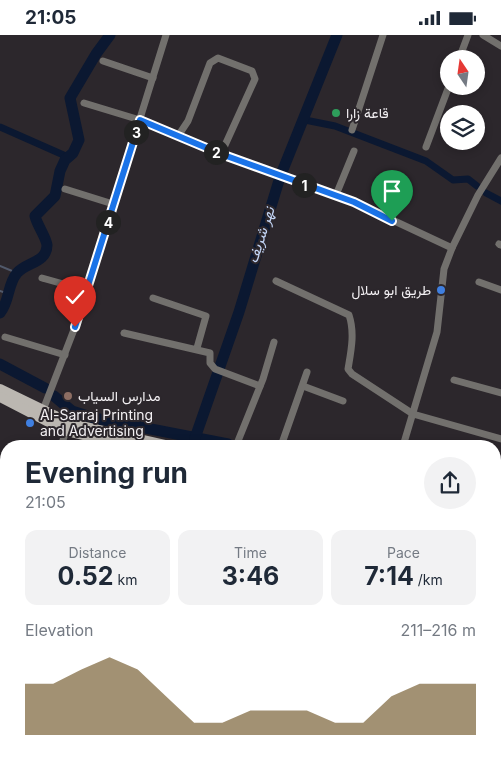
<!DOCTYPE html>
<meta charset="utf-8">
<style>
:root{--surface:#fff;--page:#f2f2f3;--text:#1f2937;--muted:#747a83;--accent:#7b6338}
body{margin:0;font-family:Inter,Vazirmatn,sans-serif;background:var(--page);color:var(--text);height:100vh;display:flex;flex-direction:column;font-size:19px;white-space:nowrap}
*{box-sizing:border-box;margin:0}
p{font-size:16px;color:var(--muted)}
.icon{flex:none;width:28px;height:28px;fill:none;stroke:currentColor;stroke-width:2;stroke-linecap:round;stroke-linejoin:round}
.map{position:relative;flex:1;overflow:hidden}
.details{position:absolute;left:0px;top:405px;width:501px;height:320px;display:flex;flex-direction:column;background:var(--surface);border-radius:20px 20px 0 0;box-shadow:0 2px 8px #0003}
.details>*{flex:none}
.needle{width:32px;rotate:347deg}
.controls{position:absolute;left:440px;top:15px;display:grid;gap:10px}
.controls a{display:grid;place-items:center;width:45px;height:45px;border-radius:50%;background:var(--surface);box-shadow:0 2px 8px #0003;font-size:25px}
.pin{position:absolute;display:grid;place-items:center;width:42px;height:42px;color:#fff;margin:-51px -21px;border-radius:50% 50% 50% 0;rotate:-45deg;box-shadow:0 0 5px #0007}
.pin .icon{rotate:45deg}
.km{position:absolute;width:25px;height:25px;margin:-12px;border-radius:50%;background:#222;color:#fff;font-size:14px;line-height:25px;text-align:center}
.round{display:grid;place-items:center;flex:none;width:52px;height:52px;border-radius:26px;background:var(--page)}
.headline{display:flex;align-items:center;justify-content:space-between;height:85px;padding:0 25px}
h1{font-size:28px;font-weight:700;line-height:38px}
.metrics{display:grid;grid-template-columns:repeat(3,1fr);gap:8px;height:85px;padding:5px 25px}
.metrics div{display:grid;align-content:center;border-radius:12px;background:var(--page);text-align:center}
.metrics b{font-size:25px;font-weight:700}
.metrics small{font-size:14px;font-weight:400}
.metrics p{font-size:14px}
.chart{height:140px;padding:10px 25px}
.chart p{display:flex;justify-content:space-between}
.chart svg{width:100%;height:90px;margin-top:5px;fill:var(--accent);opacity:.7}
.status{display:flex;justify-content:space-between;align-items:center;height:35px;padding:0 25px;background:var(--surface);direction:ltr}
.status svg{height:14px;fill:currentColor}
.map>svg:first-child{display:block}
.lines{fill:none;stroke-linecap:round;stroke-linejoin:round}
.stream{stroke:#51596b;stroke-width:2}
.canal{stroke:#0b1831;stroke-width:7}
.river{stroke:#0b1831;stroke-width:11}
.minor{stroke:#72706d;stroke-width:7}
.primary{stroke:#bbb7b1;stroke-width:10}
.route-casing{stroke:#fff;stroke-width:10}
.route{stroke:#1a73e8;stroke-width:6}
.leisure-dot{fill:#2e9e5b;stroke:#2c272c;stroke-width:2}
.shop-dot{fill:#3f7fe0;stroke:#2c272c;stroke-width:2}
.education-dot{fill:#8d6e63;stroke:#2c272c;stroke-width:2}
.labels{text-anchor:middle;stroke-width:4;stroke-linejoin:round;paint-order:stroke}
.poi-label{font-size:14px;fill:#f3f0f3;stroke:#2c272c;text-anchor:start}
.water-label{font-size:15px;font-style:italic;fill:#c3d5f6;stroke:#2c272c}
</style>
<div class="status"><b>21:05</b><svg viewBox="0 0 49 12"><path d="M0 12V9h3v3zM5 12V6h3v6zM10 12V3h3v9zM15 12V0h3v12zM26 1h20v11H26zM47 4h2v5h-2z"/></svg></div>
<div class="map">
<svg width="501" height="725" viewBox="0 0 501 725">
<rect width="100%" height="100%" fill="#2c272c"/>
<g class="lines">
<!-- stream -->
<g class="stream">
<path d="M0,231L17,238"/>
<path d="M0,256L9,259"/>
</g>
<!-- canal -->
<g class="canal">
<path d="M305,85L335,91L426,126L453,145L468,144L477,151"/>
<path d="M0,92L68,122"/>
<path d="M486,158L501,166"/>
</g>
<!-- river -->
<g class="river">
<path d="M0,278C10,266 7,250 17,238C26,227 47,228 47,210C46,202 37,190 35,181L55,161L60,136L65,125L73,118L79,105L70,63L96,19L110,0"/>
<path d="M0,329L45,353"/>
<path d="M54,361L72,376L94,383L228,409"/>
<path d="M195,403L239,277L280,142L337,0"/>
<path d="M495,523L501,500"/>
<path d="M85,725L87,719"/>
<path d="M414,725L429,719"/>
</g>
<!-- minor -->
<g class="minor">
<path d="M483,0L501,11"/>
<path d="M459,24L468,0"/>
<path d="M103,26L153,43"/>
<path d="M84,68L140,85L221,119L354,167L452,213"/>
<path d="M352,95L383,0"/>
<path d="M178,101L188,86L210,28L218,23L252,36L255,44L221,119"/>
<path d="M426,112L449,51"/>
<path d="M65,154L113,169"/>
<path d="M336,160L354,116"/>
<path d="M499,209L501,210"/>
<path d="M42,243L85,255"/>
<path d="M276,246L349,280C355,298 351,316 348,334L352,339L413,379L501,404"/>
<path d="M479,247L501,255"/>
<path d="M153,263L206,281L197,313"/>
<path d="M124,298L210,318V328L215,334L260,351"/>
<path d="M5,302L65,320"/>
<path d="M454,345L501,358"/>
<path d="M303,351L343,366"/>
<path d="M43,375L75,292L166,0"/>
<path d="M61,411L66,396"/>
<path d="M236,411L263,344L274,307"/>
<path d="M281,411L307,337"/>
<path d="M403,411L437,297L444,234L452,213L478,160L501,123"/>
<path d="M0,472L6,474"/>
<path d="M0,519L6,521"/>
<path d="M0,563L6,549"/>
<path d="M0,607L6,610"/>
<path d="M0,659L6,661"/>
<path d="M495,661L501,662"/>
<path d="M0,707L6,709"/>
<path d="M30,719L46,725"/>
<path d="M208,719L226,725"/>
<path d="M266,719L267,725"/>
<path d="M492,719L501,722"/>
<path d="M471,725L478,719"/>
</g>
<!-- primary -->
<g class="primary">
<path d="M0,354L72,389L169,411"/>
<path d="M0,362L66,396L129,411"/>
<path d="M495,474L501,479"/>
<path d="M495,484L501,487"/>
</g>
</g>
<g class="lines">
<defs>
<path id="route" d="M75,292L140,85L221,119L354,167L392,186"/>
</defs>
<!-- route casing -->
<use href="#route" class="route-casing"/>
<!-- route -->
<use href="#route" class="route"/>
</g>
<!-- markers -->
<circle class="leisure-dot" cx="336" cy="78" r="5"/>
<g class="shop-dot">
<circle cx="441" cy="255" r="5"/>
<circle cx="30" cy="388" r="5"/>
</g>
<circle class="education-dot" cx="68" cy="361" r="5"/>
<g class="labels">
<!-- poi labels -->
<g class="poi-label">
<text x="346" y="83">قاعة زارا</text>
<text x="431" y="260" text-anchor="end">طريق ابو سلال</text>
<text x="78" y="366">مدارس السياب</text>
<text x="40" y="385">Al-Sarraj Printing<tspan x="40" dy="16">and Advertising</tspan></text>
</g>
<!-- water labels -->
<g class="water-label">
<text transform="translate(261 200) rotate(-72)" y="5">نهر شريف</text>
</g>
</g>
</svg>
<div class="controls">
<a><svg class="needle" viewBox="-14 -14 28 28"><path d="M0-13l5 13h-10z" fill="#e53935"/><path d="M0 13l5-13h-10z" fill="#747a83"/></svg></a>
<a><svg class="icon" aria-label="layers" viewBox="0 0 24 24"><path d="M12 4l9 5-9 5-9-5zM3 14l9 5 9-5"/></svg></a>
</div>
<div class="pin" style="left:392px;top:186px;background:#1e9e55"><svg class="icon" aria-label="arrive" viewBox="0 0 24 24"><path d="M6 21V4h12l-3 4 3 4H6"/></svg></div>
<div class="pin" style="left:75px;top:292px;background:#d93025"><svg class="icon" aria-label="check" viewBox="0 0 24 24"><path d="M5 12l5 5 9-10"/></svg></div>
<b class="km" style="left:304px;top:150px">1</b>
<b class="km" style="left:216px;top:117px">2</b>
<b class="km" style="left:136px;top:97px">3</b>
<b class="km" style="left:108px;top:187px">4</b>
<section class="details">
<div class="headline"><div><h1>Evening run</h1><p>21:05</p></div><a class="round"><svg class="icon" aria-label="share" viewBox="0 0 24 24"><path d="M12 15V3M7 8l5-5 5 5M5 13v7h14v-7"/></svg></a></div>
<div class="metrics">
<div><p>Distance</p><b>0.52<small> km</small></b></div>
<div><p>Time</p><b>3:46</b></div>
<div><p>Pace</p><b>7:14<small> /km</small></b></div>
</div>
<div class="chart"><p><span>Elevation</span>211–216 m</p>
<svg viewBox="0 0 160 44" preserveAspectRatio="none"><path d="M0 44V19L10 19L20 12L30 6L40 12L50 25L60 38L70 38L80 32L90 32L100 32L110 38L120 38L130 25L140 19L150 19L160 19V44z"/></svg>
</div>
</section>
</div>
